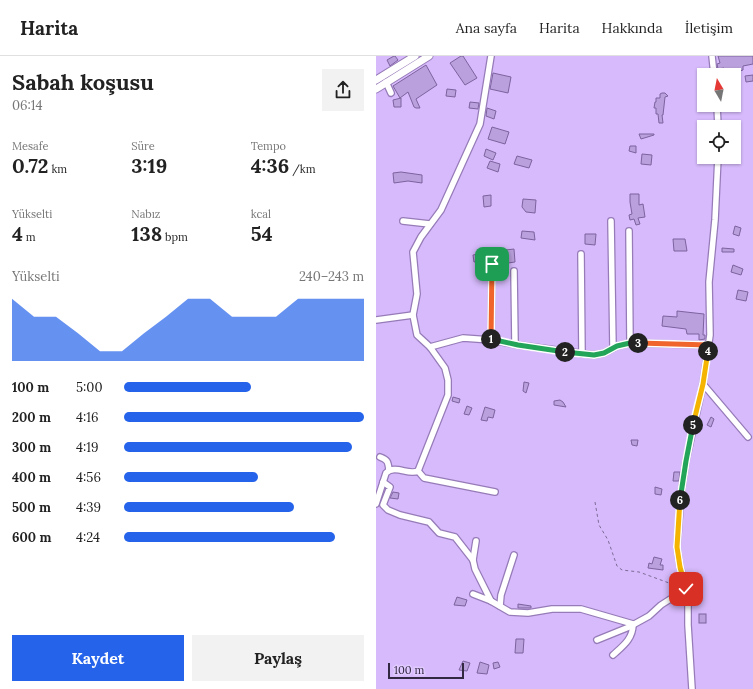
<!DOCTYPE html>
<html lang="tr">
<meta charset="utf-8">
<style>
:root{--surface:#fff;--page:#f2f2f2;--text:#222;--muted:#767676;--line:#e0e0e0;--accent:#2563eb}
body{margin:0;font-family:Lora,serif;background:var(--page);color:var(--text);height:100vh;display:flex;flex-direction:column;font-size:15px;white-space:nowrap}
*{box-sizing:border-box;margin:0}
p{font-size:13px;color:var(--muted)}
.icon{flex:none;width:22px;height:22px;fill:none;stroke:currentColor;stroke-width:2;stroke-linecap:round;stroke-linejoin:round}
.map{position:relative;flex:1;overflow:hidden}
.panel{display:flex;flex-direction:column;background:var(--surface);width:376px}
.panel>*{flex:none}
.needle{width:26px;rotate:350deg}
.buttons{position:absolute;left:321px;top:12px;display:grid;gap:8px}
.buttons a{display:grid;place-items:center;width:44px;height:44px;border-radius:0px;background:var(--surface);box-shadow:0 1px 3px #0004;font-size:20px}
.scale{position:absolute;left:12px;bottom:10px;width:76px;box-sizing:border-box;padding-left:4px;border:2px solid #332842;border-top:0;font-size:11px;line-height:14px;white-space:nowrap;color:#332842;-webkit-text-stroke:3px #e0caff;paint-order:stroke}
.pin{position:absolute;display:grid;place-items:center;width:34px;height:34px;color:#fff;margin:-17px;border-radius:8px;box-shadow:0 2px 6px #0006}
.km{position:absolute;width:20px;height:20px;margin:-10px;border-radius:50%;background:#222;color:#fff;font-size:11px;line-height:20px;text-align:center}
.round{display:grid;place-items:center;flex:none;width:42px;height:42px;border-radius:0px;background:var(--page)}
.headline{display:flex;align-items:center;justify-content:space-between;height:68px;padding:0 12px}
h1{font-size:22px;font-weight:700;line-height:30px}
.metrics{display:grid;grid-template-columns:repeat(3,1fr);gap:6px;height:68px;padding:4px 12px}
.metrics div{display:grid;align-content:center}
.metrics b{font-size:20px;font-weight:700}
.metrics small{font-size:11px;font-weight:400}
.metrics p{font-size:11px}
.chart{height:112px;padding:8px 12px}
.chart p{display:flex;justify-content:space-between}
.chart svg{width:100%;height:72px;margin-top:4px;fill:var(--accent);opacity:.7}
.cta{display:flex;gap:8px;margin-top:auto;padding:8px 12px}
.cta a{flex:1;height:46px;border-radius:0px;background:var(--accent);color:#fff;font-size:16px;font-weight:700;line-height:46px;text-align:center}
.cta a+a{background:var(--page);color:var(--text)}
ul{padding:0 12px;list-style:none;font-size:13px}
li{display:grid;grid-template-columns:64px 48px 1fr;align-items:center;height:30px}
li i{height:10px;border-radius:5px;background:var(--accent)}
header{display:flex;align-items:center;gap:24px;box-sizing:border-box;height:56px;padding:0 20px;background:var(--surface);border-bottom:1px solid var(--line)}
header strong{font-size:19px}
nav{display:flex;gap:22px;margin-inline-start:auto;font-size:14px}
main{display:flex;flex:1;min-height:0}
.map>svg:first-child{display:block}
.building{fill:#baa0dc;stroke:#7d639e}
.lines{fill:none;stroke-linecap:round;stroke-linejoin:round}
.minor-casing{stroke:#967bb8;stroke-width:8}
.tertiary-casing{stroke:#967bb8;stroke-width:9}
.path{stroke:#7d6b96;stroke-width:1;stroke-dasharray:3 3;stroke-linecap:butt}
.minor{stroke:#fff;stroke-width:5.5}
.tertiary{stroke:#fff;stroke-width:7}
.split-1-casing{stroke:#fff;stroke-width:8}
.split-2-casing{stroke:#fff;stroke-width:8}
.split-3-casing{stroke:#fff;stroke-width:8}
.split-4-casing{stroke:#fff;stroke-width:8}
.split-5-casing{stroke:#fff;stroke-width:8}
.split-6-casing{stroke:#fff;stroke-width:8}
.split-7-casing{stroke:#fff;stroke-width:8}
.split-1{stroke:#f0652b;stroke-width:5}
.split-2{stroke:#22a559;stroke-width:5}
.split-3{stroke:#22a559;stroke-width:5}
.split-4{stroke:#f0652b;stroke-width:5}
.split-5{stroke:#f5b400;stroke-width:5}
.split-6{stroke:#22a559;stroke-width:5}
.split-7{stroke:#f5b400;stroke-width:5}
</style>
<header>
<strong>Harita</strong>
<nav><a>Ana sayfa</a><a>Harita</a><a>Hakkında</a><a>İletişim</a></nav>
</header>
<main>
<section class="panel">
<div class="headline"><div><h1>Sabah koşusu</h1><p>06:14</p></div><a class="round"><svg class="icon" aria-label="share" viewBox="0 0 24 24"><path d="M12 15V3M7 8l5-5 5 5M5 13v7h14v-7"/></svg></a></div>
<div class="metrics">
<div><p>Mesafe</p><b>0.72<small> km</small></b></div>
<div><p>Süre</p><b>3:19</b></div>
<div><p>Tempo</p><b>4:36<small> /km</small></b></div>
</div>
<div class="metrics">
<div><p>Yükselti</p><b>4<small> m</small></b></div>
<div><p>Nabız</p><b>138<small> bpm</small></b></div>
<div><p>kcal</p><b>54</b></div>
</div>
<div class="chart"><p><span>Yükselti</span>240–243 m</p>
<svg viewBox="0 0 160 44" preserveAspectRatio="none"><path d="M0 44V6L10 17L20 17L30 27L40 38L50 38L60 27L70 17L80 6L90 6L100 17L110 17L120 17L130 6L140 6L150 6L160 6V44z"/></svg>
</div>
<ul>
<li><b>100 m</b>5:00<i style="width:53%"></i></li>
<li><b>200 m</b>4:16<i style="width:100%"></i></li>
<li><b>300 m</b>4:19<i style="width:95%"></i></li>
<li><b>400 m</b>4:56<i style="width:56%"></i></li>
<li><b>500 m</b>4:39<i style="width:71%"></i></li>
<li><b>600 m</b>4:24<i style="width:88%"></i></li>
</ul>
<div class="cta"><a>Kaydet</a><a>Paylaş</a></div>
</section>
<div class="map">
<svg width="377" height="633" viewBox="0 0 377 633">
<rect width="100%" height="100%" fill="#d6bafb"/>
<!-- building -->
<g class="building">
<path d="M18,0H19L22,4L14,10L11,4Z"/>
<path d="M85,0H87L101,22L89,29L74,7Z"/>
<path d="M342,0H377V8L367,10V14L354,18V17H349L348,12L342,13L341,8L344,7Z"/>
<path d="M50,9L61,29L40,43L44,52H40L38,51L32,36L24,42L17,30Z"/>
<path d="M117,17L135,21L132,37L114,33Z"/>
<path d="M377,19V25L370,26L369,20Z"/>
<path d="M71,33L80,34L79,41L70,40Z"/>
<path d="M286,37H289L292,40L289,41L287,59H286L287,67H283L282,58H280V52H278L279,46H280V42H284V38Z"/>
<path d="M25,42V51H18L17,44Z"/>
<path d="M94,46L103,47L102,53L93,52Z"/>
<path d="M111,52L120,55L118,63L110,60Z"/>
<path d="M116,71L133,76L129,88L112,83Z"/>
<path d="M263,78H278V79L265,83Z"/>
<path d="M254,90H260V97L253,95Z"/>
<path d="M110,93L120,97L117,104L108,100Z"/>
<path d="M266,98L276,99L275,109L265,108Z"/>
<path d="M141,100L156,104L153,112L138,108Z"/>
<path d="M114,105L124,108L122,116L111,112Z"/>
<path d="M25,116L46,119V127L32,125L18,127L17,117Z"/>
<path d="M254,138H263V149L267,148L269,161L262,162L264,168L260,169L258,163L254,164L253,159L256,158L254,146Z"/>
<path d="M115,139V150L108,151L107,140Z"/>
<path d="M147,143L160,144L159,157L150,156L146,151Z"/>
<path d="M359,170L365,172L363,180L357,178Z"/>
<path d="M146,175L158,176L159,184L145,182Z"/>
<path d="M209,178H220L219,189L209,188Z"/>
<path d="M297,183H309L311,195H298Z"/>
<path d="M346,192L358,193V196H346Z"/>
<path d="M111,193H127L128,196L125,201H121V196L111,195Z"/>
<path d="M138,193L139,206L132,207L130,194Z"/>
<path d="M102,198L104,205L98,206L97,199Z"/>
<path d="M357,209L367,213L365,219L355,216Z"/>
<path d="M362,234L372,236L370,245L360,243Z"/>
<path d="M301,255L328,258L327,279H329V283L323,284V278H311L310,273L286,270L287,260L301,261Z"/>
<path d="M148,326L153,327L150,337L147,335Z"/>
<path d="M77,341L84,343L83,347L76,345Z"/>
<path d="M184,344L187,346L190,351L178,349V345Z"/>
<path d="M91,350L96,352L93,359L88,358Z"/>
<path d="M109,351L119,354L117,362L112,361L111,365L105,364Z"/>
<path d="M335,361L338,363L335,371L331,369Z"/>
<path d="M255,384H262L261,390L256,389Z"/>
<path d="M298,416H304L303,425H297Z"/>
<path d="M279,431L286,433L285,439L279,438Z"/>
<path d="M17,436L23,437L22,443L14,442Z"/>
<path d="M278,501L286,503L284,509H287V514L272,512L273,507L276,508Z"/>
<path d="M81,541L91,544L89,550L78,549Z"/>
<path d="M142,548L155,550V552H142Z"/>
<rect x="323" y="558" width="7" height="9"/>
<path d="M140,583H148L147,597H139Z"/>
<path d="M87,605L94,607L91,615L83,614Z"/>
<path d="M104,606L113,609L111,618L101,617Z"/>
<path d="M122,606L124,611L118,613L117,607Z"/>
</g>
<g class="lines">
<defs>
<g id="minor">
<path d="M336,0L338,19"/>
<path d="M10,26L15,37"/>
<path d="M341,49L342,71"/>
<path d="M27,165L54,168"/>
<path d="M235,165L237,292"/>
<path d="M253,175L254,287"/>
<path d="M205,198L206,298"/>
<path d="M138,215L139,288"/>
<path d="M0,264L37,259"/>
<path d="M115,284L116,208"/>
<path d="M54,291L87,282L115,284L142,289L218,299L228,297L241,290L254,287L333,289"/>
<path d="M327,328L372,381"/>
<path d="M4,401C12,404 12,406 13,414"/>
<path d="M42,415L48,422L119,436"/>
<path d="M7,426L14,431L7,449L12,454L24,459L53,466L63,477L79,481L97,504L99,513L115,545"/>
<path d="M0,448L10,417C19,408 33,420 42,415L72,339V324L69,312L54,291L41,279L37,259L41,238L37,196L45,181L65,154L104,68L115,0"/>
<path d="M97,504L100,485"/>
<path d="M97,538L115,545L134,556L152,557L176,553H205L257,568C257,583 247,590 237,599"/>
<path d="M124,550L125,539L138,499"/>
<path d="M221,584L253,571L273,560L285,549L310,533"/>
<path d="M316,633L312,569V537L304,511L301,491L305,438L310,405L327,328L334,279L333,226L339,164L342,101"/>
</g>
<g id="tertiary">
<path d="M0,24L39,0"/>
<path d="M0,33L53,0"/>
</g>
</defs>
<!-- minor casing -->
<use href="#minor" class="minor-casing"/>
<!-- tertiary casing -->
<use href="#tertiary" class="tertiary-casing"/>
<!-- path -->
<path class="path" d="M219,446L223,469L232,484L241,510L246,514L263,516L304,531"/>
<!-- minor -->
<use href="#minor" class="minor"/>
<!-- tertiary -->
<use href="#tertiary" class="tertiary"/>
</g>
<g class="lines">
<defs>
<path id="split-1" d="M115,283L116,208"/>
<path id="split-2" d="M115,283L142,289L189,296"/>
<path id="split-3" d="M189,296L218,299L228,297L241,290L254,287H262"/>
<path id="split-4" d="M262,287L333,289L332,295"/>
<path id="split-5" d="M317,369L327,328L332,295"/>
<path id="split-6" d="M304,444L310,405L317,369"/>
<path id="split-7" d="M304,444L301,491L304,511L310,533"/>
</defs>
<!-- split-1 casing -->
<use href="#split-1" class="split-1-casing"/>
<!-- split-2 casing -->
<use href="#split-2" class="split-2-casing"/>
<!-- split-3 casing -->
<use href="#split-3" class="split-3-casing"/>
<!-- split-4 casing -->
<use href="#split-4" class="split-4-casing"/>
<!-- split-5 casing -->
<use href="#split-5" class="split-5-casing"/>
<!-- split-6 casing -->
<use href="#split-6" class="split-6-casing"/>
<!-- split-7 casing -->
<use href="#split-7" class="split-7-casing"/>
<!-- split-1 -->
<use href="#split-1" class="split-1"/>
<!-- split-2 -->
<use href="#split-2" class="split-2"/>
<!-- split-3 -->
<use href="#split-3" class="split-3"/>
<!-- split-4 -->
<use href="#split-4" class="split-4"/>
<!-- split-5 -->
<use href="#split-5" class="split-5"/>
<!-- split-6 -->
<use href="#split-6" class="split-6"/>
<!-- split-7 -->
<use href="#split-7" class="split-7"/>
</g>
</svg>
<div class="buttons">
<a><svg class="needle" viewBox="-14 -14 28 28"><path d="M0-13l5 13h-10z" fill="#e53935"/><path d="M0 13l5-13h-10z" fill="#767676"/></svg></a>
<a><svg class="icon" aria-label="locate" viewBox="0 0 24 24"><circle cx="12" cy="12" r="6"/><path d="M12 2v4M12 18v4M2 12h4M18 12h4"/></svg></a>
</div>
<div class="scale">100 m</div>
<div class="pin" style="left:116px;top:208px;background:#1e9e55"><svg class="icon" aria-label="arrive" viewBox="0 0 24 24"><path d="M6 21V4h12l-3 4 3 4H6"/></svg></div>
<div class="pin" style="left:310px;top:533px;background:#d93025"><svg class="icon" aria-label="check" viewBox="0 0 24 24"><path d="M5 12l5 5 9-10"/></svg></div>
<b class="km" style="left:115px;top:283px">1</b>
<b class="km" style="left:189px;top:296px">2</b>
<b class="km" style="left:262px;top:287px">3</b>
<b class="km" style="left:332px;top:295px">4</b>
<b class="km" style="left:317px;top:369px">5</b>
<b class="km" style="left:304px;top:444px">6</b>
</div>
</main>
